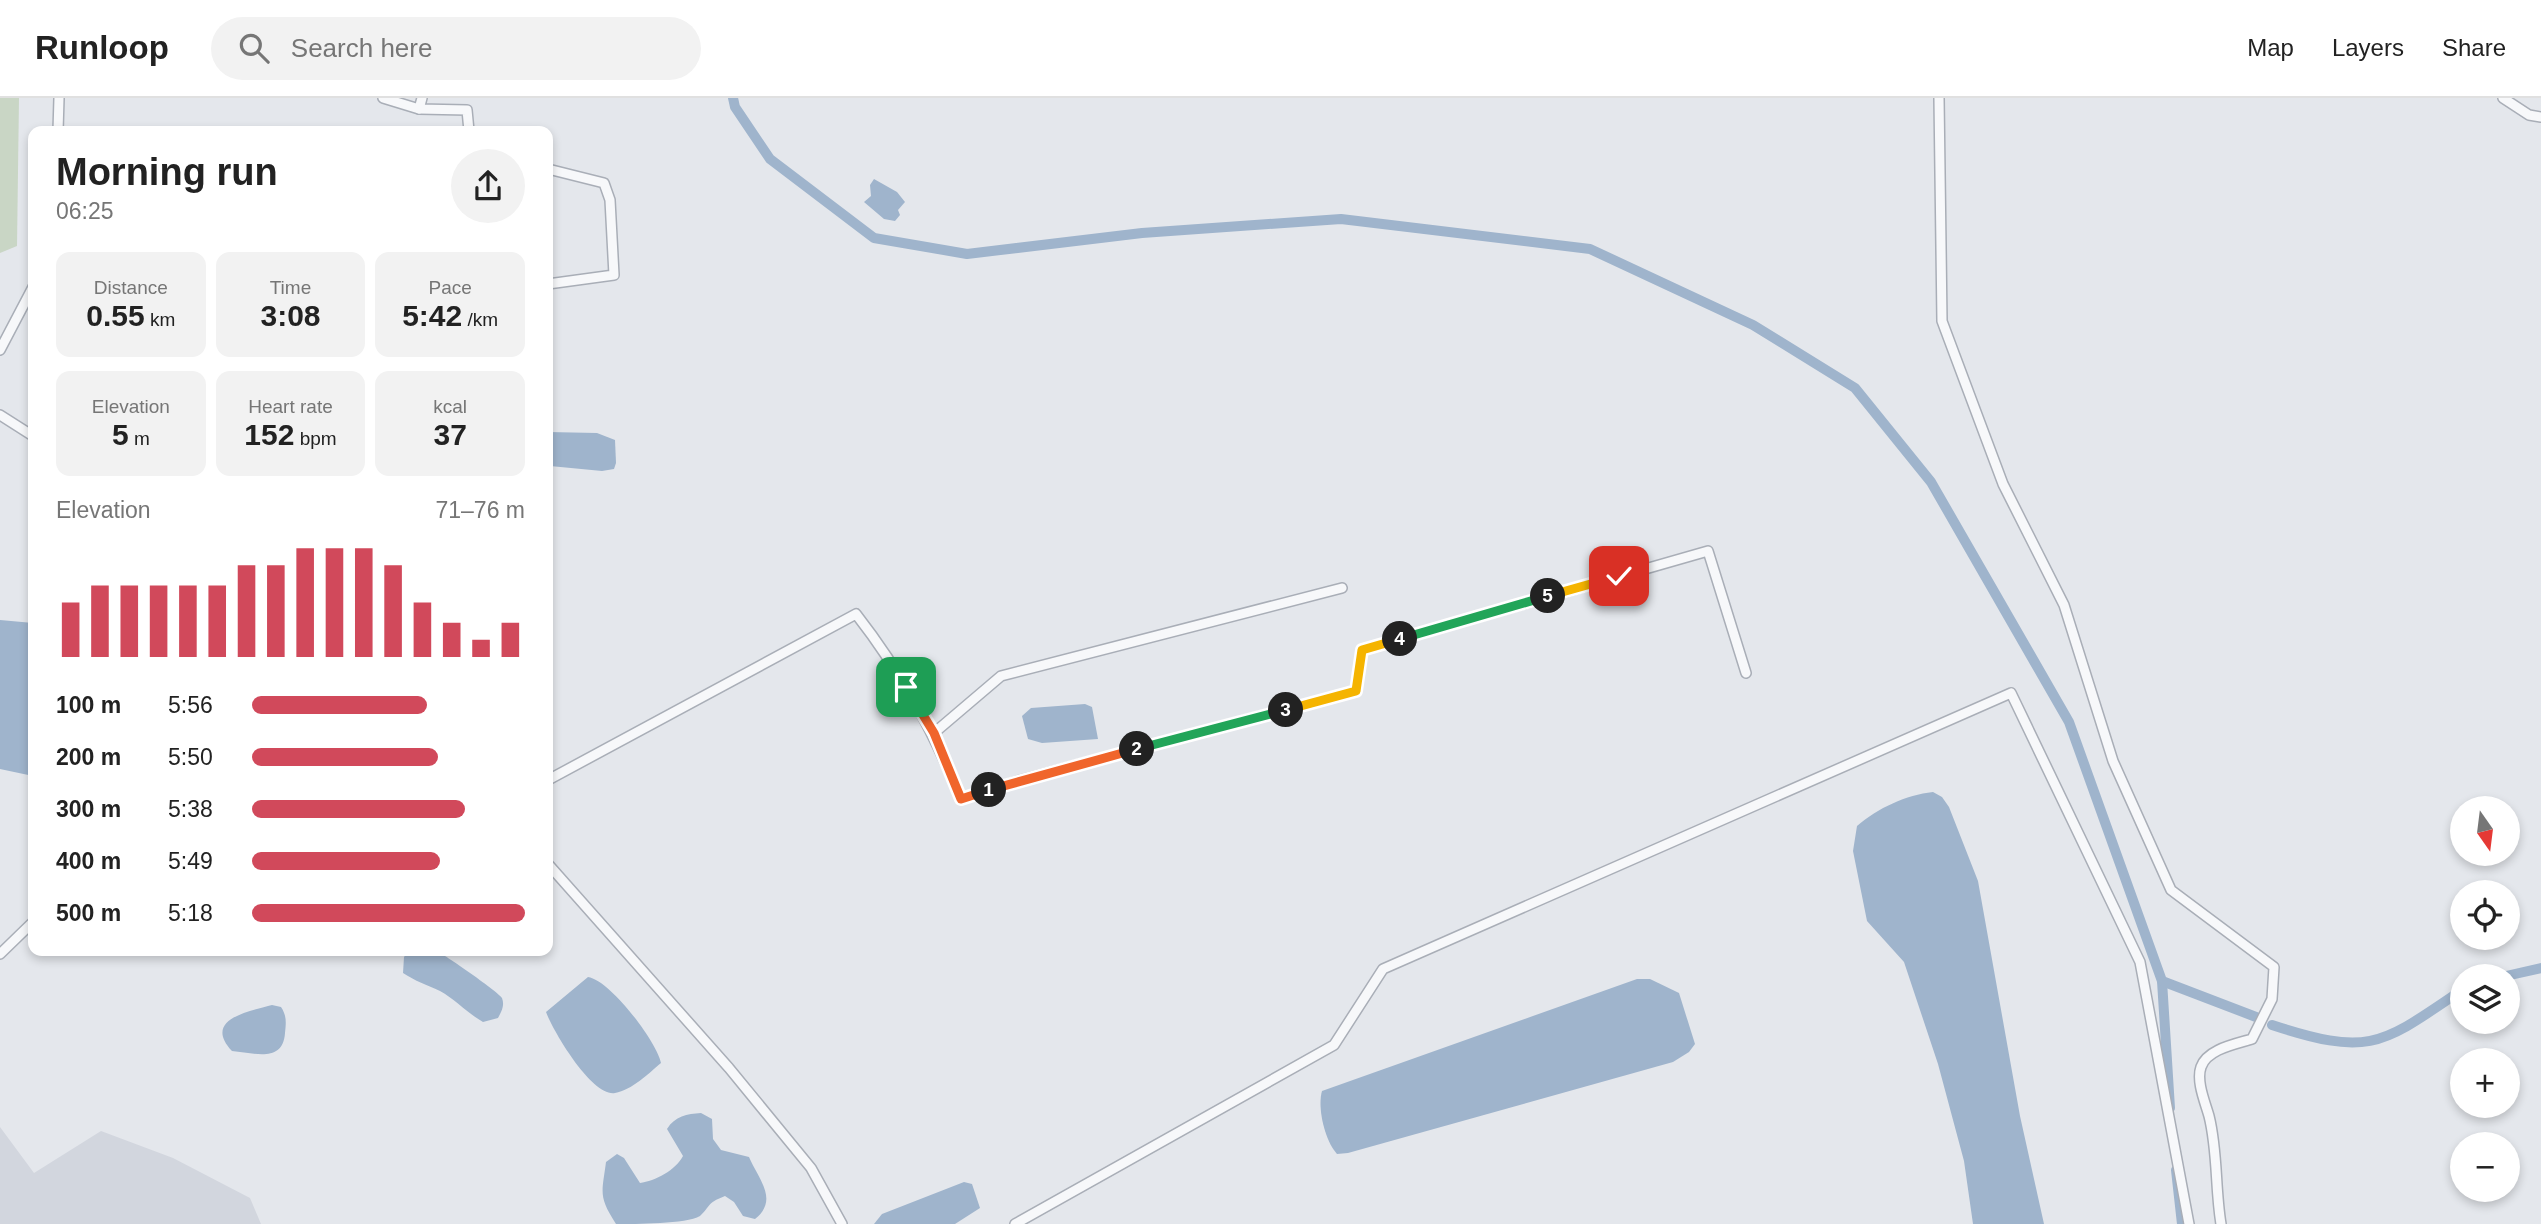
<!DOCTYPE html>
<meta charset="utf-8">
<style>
:root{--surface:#fff;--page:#f2f2f2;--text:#222;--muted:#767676;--line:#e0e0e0;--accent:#d1495b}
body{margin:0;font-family:Arial,sans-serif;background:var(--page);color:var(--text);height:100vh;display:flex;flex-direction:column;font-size:26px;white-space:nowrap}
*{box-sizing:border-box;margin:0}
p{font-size:23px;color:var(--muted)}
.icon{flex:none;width:38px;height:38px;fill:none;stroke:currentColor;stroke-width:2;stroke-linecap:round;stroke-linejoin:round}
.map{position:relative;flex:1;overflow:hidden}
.details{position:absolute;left:28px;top:28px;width:525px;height:830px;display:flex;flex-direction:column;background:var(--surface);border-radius:14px;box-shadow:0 4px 10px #0003}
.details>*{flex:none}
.needle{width:46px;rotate:166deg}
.controls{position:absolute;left:2450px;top:698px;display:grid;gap:14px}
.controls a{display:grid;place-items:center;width:70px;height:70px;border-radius:50%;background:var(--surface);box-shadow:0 4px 10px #0003;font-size:35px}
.pin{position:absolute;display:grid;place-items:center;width:60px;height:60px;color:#fff;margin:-30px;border-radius:14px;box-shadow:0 4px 10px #0006}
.km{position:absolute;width:35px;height:35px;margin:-18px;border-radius:50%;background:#222;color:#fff;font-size:19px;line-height:35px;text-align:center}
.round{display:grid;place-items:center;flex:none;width:74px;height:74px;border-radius:37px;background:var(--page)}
.overview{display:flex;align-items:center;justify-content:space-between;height:119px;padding:0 28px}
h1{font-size:38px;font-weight:800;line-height:52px}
.figures{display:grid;grid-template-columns:repeat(3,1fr);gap:10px;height:119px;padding:7px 28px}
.figures div{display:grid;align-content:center;border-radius:14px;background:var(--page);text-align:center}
.figures b{font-size:30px;font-weight:800}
.figures small{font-size:19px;font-weight:400}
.figures p{font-size:19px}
.chart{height:196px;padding:14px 28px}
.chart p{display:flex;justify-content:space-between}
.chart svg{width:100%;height:126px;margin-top:7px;stroke:var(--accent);stroke-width:6}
ul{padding:0 28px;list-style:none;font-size:23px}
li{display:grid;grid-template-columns:112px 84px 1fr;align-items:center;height:52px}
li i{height:18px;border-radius:9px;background:var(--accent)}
header{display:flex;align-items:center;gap:42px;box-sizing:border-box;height:98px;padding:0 35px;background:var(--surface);border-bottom:2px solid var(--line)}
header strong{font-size:33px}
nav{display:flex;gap:38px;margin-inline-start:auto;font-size:24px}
.search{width:490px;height:63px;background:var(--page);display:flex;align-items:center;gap:18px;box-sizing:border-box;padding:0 24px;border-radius:38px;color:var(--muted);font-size:26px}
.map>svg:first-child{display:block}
.built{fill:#d2d6de}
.green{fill:#c9d6c5}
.water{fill:#9fb4cc}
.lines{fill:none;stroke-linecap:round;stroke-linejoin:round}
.canal{stroke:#9fb4cc;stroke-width:10}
.minor-casing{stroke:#a9aeb7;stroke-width:12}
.minor{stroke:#f7f8fa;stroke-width:9}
.split-1-casing{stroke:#fff;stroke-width:14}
.split-2-casing{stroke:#fff;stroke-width:14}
.split-3-casing{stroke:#fff;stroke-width:14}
.split-4-casing{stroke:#fff;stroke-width:14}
.split-5-casing{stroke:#fff;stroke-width:14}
.split-6-casing{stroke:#fff;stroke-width:14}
.split-1{stroke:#f0652b;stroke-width:9}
.split-2{stroke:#f0652b;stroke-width:9}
.split-3{stroke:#22a559;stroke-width:9}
.split-4{stroke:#f5b400;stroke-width:9}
.split-5{stroke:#22a559;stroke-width:9}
.split-6{stroke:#f5b400;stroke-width:9}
</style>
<header>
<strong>Runloop</strong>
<div class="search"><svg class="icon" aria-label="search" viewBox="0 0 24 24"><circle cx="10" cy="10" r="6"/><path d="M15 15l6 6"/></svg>Search here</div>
<nav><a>Map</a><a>Layers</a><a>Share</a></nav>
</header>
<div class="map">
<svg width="2541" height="1126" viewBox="0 0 2541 1126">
<rect width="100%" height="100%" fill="#e4e7ec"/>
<!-- built -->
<path class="built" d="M0,1029L34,1075L101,1033L173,1060L250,1100L261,1126H0Z"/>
<!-- green -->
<path class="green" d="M0,0H19L17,148L0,155Z"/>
<!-- water -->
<g class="water">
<path d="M874,81L897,94L905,104L898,112L900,117L895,123L884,121L864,104L871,98L870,87Z"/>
<path d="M548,334L597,335L615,342L616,365L614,371L602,373L550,368Z"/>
<path d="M0,522L33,525V678L0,671Z"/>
<path d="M1085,606L1092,609L1098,641L1042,645L1028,641L1022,618L1031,610Z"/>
<path d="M1933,694L1942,699L1949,709L1978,783L2020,1018L2044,1126H1973L1964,1063L1938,966L1904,864L1867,823L1853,753L1857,728C1878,710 1906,697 1933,694Z"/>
<path d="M409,852C417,852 428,850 436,853C443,855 501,896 502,900C505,908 501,914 498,920L483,924C467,915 455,901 440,893C427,887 415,883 403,875L404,859Z"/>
<path d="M588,879C610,882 657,944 661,965C648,976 632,992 615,995C592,999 553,933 546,914Z"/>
<path d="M1637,881H1650L1679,895L1695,946L1689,954L1673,964L1348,1055L1337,1056C1325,1043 1317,1010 1322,993Z"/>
<path d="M272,907L281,909C287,918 286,925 285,935C283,965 255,955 232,953C202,921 250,913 272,907Z"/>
<path d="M701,1015L712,1021L713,1041L721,1052L749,1059C759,1082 779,1102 755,1121L743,1118L734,1104L725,1098C705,1106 712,1107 700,1118C686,1126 636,1126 616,1126C598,1098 602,1095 606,1064L617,1056L624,1060L640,1085C655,1083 676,1072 683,1058L667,1031C675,1018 687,1016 701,1015Z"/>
<path d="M964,1084L972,1086L980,1110L955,1126H874L882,1116Z"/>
</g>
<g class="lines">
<!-- canal -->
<g class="canal">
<path d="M733,0L735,9L770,61L874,140L967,156L1142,135L1341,121L1590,151L1753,227L1855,290L1931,384L2069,624L2162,883L2170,1010"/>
<path d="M2506,878L2541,870"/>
<path d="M2162,883L2256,919"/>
<path d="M2272,927C2370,959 2381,947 2462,892"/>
<path d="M2176,1072L2182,1126"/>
</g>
<defs>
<g id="minor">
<path d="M383,0L419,11"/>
<path d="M422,0L419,11L467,12L469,33"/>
<path d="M1939,0L1942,223L2003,386L2064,507L2113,663L2171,792L2274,869L2272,901L2252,941C2236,946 2207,951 2201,969C2196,983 2205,1004 2209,1018C2218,1054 2215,1090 2221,1126"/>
<path d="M2503,0L2529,17L2541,19"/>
<path d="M58,33L59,0"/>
<path d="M548,71L604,85L610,102L614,177L548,186"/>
<path d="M0,252L33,189"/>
<path d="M0,317L33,338"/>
<path d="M934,635L1001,578L1342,490"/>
<path d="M548,682L856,516C902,575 933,633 961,701L1021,682L1356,593L1362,552L1708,453L1746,575"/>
<path d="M548,766L729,970L811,1070L842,1126"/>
<path d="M0,856L33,824"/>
<path d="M1015,1126L1334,947L1383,871L2011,595L2140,864L2189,1126"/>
</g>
</defs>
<!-- minor casing -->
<use href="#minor" class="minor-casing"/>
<!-- minor -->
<use href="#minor" class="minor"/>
</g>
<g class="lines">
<defs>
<path id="split-1" d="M906,589L934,635L961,701L989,692"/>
<path id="split-2" d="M989,692L1137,651"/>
<path id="split-3" d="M1137,651L1286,612"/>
<path id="split-4" d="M1286,612L1356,593L1362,552L1400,541"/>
<path id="split-5" d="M1400,541L1548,498"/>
<path id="split-6" d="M1548,498L1619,478"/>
</defs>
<!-- split-1 casing -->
<use href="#split-1" class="split-1-casing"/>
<!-- split-2 casing -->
<use href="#split-2" class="split-2-casing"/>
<!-- split-3 casing -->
<use href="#split-3" class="split-3-casing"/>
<!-- split-4 casing -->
<use href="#split-4" class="split-4-casing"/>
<!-- split-5 casing -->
<use href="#split-5" class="split-5-casing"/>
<!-- split-6 casing -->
<use href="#split-6" class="split-6-casing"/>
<!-- split-1 -->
<use href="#split-1" class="split-1"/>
<!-- split-2 -->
<use href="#split-2" class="split-2"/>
<!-- split-3 -->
<use href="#split-3" class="split-3"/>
<!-- split-4 -->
<use href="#split-4" class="split-4"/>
<!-- split-5 -->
<use href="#split-5" class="split-5"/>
<!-- split-6 -->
<use href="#split-6" class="split-6"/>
</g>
</svg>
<div class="controls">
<a><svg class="needle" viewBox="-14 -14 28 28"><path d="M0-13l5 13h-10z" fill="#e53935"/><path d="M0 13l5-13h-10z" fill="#767676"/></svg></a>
<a><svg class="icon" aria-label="locate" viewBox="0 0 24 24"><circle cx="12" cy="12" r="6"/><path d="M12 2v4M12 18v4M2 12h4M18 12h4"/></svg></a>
<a><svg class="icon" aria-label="layers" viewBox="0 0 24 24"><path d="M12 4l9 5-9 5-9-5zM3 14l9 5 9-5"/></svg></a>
<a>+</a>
<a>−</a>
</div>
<div class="pin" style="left:906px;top:589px;background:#1e9e55"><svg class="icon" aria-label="arrive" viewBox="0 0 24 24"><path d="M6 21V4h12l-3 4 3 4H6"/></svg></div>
<div class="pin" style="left:1619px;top:478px;background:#d93025"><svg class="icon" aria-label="check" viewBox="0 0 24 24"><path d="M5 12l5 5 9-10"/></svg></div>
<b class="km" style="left:989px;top:692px">1</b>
<b class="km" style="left:1137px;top:651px">2</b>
<b class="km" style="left:1286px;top:612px">3</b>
<b class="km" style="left:1400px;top:541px">4</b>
<b class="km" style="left:1548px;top:498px">5</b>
<section class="details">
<div class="overview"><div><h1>Morning run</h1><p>06:25</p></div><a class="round"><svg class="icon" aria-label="share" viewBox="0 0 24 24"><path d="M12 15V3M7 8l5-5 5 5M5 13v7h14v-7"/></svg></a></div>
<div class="figures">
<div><p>Distance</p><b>0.55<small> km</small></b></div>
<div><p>Time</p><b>3:08</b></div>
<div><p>Pace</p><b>5:42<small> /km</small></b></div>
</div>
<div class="figures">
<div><p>Elevation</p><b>5<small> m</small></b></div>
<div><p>Heart rate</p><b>152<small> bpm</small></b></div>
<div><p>kcal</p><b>37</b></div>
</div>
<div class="chart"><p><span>Elevation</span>71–76 m</p>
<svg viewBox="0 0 160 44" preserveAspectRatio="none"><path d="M5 44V25M15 44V19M25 44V19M35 44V19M45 44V19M55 44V19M65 44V12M75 44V12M85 44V6M95 44V6M105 44V6M115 44V12M125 44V25M135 44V32M145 44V38M155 44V32"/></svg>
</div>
<ul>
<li><b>100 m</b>5:56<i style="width:64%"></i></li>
<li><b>200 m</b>5:50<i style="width:68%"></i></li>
<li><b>300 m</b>5:38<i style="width:78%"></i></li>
<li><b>400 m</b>5:49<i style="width:69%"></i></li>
<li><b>500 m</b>5:18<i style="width:100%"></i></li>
</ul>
</section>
</div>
